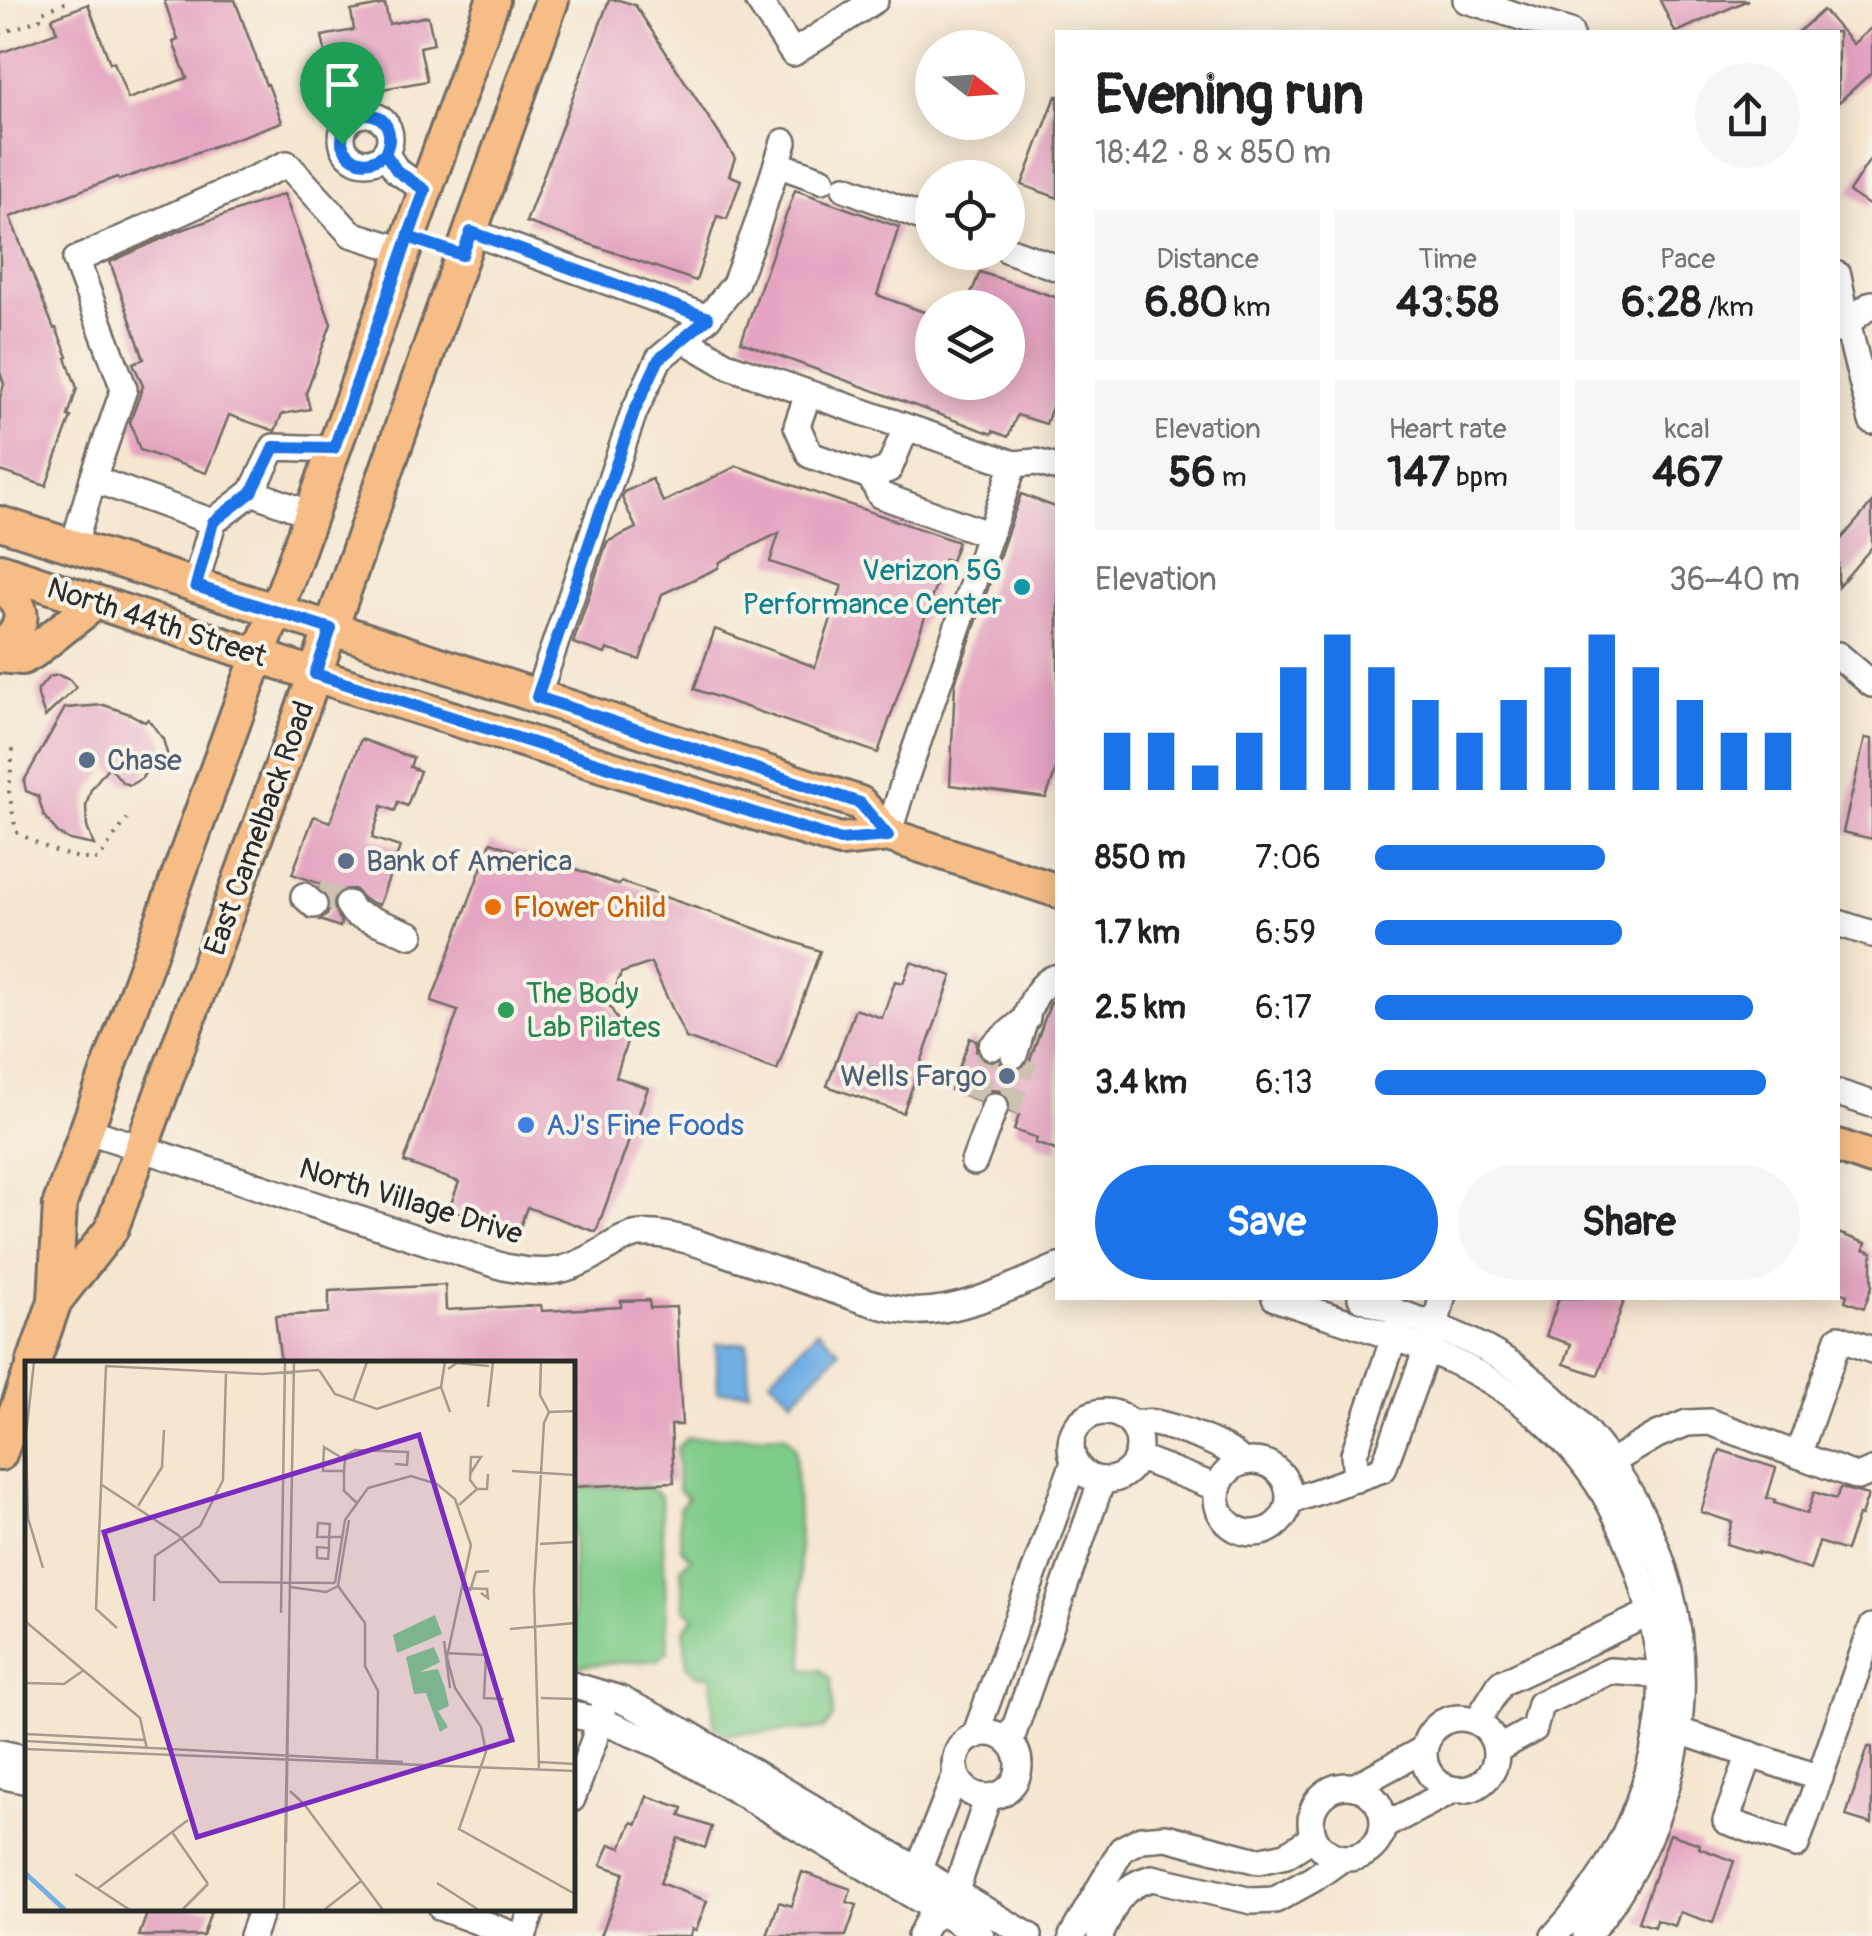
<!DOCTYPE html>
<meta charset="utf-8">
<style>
:root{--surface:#fff;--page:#f6f6f6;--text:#202124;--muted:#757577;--accent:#1a73e8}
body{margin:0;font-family:Pangolin,sans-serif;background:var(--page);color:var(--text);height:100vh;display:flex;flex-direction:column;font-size:38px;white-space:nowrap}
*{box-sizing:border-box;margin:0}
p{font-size:32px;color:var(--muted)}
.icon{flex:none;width:55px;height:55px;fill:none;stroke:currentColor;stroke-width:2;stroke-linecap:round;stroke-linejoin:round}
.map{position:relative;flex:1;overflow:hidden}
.panel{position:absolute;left:1055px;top:30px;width:785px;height:1270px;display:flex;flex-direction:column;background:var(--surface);border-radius:0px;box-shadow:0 5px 25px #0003}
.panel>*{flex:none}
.needle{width:65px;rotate:107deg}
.buttons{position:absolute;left:915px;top:30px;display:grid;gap:20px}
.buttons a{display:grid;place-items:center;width:110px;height:110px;border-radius:50%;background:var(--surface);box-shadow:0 5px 25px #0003;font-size:50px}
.pin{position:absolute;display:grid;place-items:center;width:85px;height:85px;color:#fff;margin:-102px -42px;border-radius:50% 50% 50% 0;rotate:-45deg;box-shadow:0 0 10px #0007}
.pin .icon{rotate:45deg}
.round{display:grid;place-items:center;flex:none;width:105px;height:105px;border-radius:52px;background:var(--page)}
.headline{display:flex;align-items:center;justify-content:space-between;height:170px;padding:0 40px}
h1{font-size:55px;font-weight:800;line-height:75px}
.metrics{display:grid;grid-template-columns:repeat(3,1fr);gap:15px;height:170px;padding:10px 40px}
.metrics div{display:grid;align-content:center;border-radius:0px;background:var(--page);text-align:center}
.metrics b{font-size:42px;font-weight:800}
.metrics small{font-size:28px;font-weight:400}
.metrics p{font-size:28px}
.chart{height:280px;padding:20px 40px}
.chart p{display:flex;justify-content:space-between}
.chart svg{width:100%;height:180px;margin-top:10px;stroke:var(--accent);stroke-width:6}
.button{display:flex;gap:20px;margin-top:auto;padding:20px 40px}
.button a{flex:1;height:115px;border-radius:60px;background:var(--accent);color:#fff;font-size:40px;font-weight:800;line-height:115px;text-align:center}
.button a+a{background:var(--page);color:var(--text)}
ul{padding:0 40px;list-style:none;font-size:32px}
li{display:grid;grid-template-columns:160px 120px 1fr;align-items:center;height:75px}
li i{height:25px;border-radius:12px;background:var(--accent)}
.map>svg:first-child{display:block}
.green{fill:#7fcb89;stroke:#557b5a;stroke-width:2.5}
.water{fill:#71afe4;stroke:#4e6d88;stroke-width:2.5}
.building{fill:#e4a4c1}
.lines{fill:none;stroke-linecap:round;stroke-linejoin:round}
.minor-tunnel{stroke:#cdc1af;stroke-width:25;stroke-dasharray:25 12;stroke-linecap:butt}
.minor-casing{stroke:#726c65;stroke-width:30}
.major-casing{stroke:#726c65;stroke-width:38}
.path{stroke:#726c65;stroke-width:4;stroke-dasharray:2.5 8;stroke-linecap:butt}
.minor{stroke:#fff;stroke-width:25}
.major{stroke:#f6be86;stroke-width:32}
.route-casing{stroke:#fff;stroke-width:20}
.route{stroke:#1a73e8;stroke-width:12}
.culture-dot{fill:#0f9aa8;stroke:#f7f3e8;stroke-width:4}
.service-dot{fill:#5c6f8a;stroke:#f7f3e8;stroke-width:4}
.food-dot{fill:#e8710a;stroke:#f7f3e8;stroke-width:4}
.leisure-dot{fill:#2e9e5b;stroke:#f7f3e8;stroke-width:4}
.shop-dot{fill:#3f7fe0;stroke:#f7f3e8;stroke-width:4}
.labels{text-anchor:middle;stroke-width:8;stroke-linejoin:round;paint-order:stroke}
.culture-label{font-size:30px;fill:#0d838f;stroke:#f7f3e8;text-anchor:end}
.street-label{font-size:30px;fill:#2b2b2b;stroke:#f7f3e8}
.service-label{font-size:30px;fill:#4e5e75;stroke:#f7f3e8;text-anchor:start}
.food-label{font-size:30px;fill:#c56008;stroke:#f7f3e8;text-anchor:start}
.leisure-label{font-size:30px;fill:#27864d;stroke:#f7f3e8;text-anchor:start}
.shop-label{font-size:30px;fill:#366cbe;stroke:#f7f3e8;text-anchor:start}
.inset-river{fill:none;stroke:#71afe4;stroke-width:5}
.inset-road{fill:none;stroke:#a49b8e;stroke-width:2.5}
.view{fill:#7b2cbf;fill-opacity:0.15;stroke:#7b2cbf;stroke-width:5}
.inset-edge{fill:none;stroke:#2b2b2b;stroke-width:5}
</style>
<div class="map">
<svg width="1872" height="1936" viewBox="0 0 1872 1936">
<rect width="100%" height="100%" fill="#f7f3e8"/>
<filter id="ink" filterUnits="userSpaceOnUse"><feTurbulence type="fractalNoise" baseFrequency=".01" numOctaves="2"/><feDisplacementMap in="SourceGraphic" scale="20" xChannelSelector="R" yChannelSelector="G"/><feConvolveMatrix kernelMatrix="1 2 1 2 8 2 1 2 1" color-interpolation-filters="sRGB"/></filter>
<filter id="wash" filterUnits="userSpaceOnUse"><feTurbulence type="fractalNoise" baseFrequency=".0048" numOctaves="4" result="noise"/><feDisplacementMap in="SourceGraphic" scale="40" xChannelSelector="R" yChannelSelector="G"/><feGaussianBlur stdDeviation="2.25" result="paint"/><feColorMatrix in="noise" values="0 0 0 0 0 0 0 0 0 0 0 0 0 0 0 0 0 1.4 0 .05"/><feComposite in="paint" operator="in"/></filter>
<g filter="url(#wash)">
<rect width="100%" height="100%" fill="#f5e6d0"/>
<!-- green -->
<g class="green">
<path d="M785,1435L795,1447L804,1670H821L831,1679L833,1718L824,1729L724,1734L714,1724L711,1676L697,1675L687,1666L684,1629L694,1617L684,1608L681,1568L691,1558L681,1548L679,1508L688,1498L678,1490L677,1448L687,1438Z"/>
<path d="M647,1486L661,1496L668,1651L658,1660L573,1666V1488Z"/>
</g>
<!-- water -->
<g class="water">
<path d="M818,1330L840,1351L793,1400L770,1379Z"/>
<path d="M747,1343L749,1391L718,1392L716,1344Z"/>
</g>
<g id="blocks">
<!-- building -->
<g class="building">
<path d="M164,0H235L266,85L268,84L282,122L119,180L117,177L10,217L54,329L56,328L68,357L66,358L77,388L68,416L71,417L46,486L0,471V398L4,384L0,372V53L57,32L52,18L88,4L110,63L114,62L128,99L187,78L173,42L178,40Z"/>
<path d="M609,0H619L635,5L735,158L729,175L741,180L727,219L717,216L696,281L526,222Z"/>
<path d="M1660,0H1748L1677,32H1675Z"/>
<path d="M385,4L389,24L428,16L434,44L420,47L427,81L377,90L379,97L350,103L346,78L331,81L322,36L354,30L351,11Z"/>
<path d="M1823,10L1853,44L1872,27V72L1838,103V32H1798Z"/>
<path d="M1056,96H1058V198L1022,185Z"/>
<path d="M1872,156V207L1849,192Z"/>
<path d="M795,190L899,227L877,295L932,315V383L1008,382V308H965L980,272L1058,298V391L1046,424L1017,415L1008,437L993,431L992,434L741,342Z"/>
<path d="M284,194L331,324L306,393L310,409L282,414L275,431L229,415L206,473L140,450L130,422L143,386L133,363L144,359L110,262L179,231Z"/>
<path d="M737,466L958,542L951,561L945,559L878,753L694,689L715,629L815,667L842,586L770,562L779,533L720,562L718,568L662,594L640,660L607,649L605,654L573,643L607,542L636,528L622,498L624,492L652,479L663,502Z"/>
<path d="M1021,494L1058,508V765L1046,798L950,785L955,683Z"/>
<path d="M1872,503V547L1838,587V543Z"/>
<path d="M58,675L70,680L76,688L45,717L38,696V690L49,677Z"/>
<path d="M104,705L130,714L145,722L148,719L163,739L170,764L154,757L142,778L130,785L123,783L109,766L91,789L86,806L87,827L94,845L70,840L59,834L44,816L38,796L26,791L24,781L65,708Z"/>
<path d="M1865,738L1872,739V839L1843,832Z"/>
<path d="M361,739L413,758L410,767L420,771L407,806L398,802L395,811L382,806L372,838L400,847L379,905L365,900L354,889L340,890L334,896L332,904L341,923L340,927L320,920L327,915L330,907L329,899L319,888L321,884L292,874L314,816L330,822Z"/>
<path d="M491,842L556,866L557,862L619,885L621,882L688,905L820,951L777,1070L686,1038L651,963L621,973L609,1005L628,1038L616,1077L648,1088L596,1232L527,1207L518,1233L449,1209L459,1182L404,1162L458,1011L431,1002Z"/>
<path d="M911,962L952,976L903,1113L827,1086L855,1009L882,1018L895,981L903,983Z"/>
<path d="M1058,995V1151L1035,1143L1037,1138L1014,1130L1019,1115L1010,1112L1011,1102L1002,1091L991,1090L984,1094L980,1101L951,1090L970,1038L977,1041L976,1051L985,1062L999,1061L1003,1067L1010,1071L1024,1068L1030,1060L1050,1004Z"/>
<path d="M1838,1233L1866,1243L1864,1249L1872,1252V1286L1864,1308L1845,1301L1847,1295L1838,1291Z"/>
<path d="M445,1285L446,1310L541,1305L542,1311L621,1307V1301L649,1300L650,1308L676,1307L682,1425H671L674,1482L572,1487V1364H281L275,1316L329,1313V1291Z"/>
<path d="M1559,1298H1625L1598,1375L1564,1364L1571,1344L1546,1336Z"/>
<path d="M1720,1450L1776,1468L1767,1498L1775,1500L1774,1503L1807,1514L1814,1492L1836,1499L1840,1488L1868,1495L1861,1516L1858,1515L1846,1551L1819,1542L1810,1570L1758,1552V1554L1726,1544L1732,1522L1701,1512Z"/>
<path d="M1868,1747H1872V1824L1846,1816Z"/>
<path d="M647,1796L683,1808L680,1816L712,1827L705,1848L678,1838L660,1883L707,1901L696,1930L692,1929L690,1936H601L624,1873L601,1865L610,1844L621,1848L632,1822L637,1824Z"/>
<path d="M1670,1834L1700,1844L1699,1848L1734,1861L1713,1923L1680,1912L1675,1926L1656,1920L1654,1927L1638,1922Z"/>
<path d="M802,1872L851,1889L847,1902L857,1905L846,1936H767L779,1902L791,1906Z"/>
<path d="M149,1908H212L203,1936H139Z"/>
</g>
</g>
</g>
<g filter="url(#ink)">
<use href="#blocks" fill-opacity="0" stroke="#726c65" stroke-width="2.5"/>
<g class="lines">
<!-- minor-tunnel -->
<g class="minor-tunnel">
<path d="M317,893L348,904"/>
<path d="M974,1099L992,1047"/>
<path d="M1007,1111L1025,1059"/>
</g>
<defs>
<g id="minor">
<path d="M758,0L793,53L875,0"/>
<path d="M1466,0L1570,32"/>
<circle cx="366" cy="138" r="24"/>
<path d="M385,153L397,171L425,190"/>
<path d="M777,164L822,180"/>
<path d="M845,188L932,221"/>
<path d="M471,232L708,318L735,284L756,229L784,142"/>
<path d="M1008,250L1058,268"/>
<path d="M1838,275L1847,323L1872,421"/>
<path d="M1838,330L1872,304"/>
<path d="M683,339L729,366L1014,464L1036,462L1058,468"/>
<path d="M808,394L797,426L810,455L870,476L880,495L990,535"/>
<path d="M870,476L889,469L906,428"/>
<path d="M252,492L274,447L334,449"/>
<path d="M310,514L252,492L213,522L93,479L124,389L76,260L287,164L351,234L403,250"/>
<path d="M73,547L93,479"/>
<path d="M195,585L213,522"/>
<path d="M1838,655L1872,684"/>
<path d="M537,697L634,412L659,359L708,318"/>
<path d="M888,835L905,779L1014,464"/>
<path d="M304,896L314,905"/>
<path d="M348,904L354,913L411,935"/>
<path d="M1838,923L1872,934"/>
<path d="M992,1047L1027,1018"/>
<path d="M1014,1055C1022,1032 1031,982 1058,977"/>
<path d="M1838,1093L1872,1104"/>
<path d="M86,1130L504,1267C543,1275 564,1274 599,1253C611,1246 625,1235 640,1234C671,1231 707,1247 736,1257C773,1269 809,1282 845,1294C866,1301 890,1310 912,1311C960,1314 1015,1285 1058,1267"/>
<path d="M974,1162L995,1106"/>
<path d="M1275,1298C1349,1324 1434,1344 1500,1387C1583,1442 1626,1513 1649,1608C1658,1643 1664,1677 1660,1713C1650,1798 1612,1875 1554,1936"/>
<path d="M1361,1298C1417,1321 1478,1337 1526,1375C1671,1488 1722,1671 1647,1840C1631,1875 1611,1908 1586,1936"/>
<path d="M1872,1350L1839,1338L1798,1455L1858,1477L1872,1471"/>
<circle cx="1105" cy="1446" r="34"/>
<path d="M1131,1424C1139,1423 1147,1422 1155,1423C1177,1428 1228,1444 1242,1462"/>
<path d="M1137,1457L1218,1488"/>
<circle cx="1253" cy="1497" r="36"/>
<path d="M1596,1471L1657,1435L1687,1423L1710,1422L1798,1455"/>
<path d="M1356,1479L1354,1454L1398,1326"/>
<path d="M1290,1501L1383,1469L1435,1327L1442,1298"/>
<path d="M572,1685L620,1699L685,1732L1029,1936"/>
<path d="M572,1715L599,1720L662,1746L981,1936"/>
<circle cx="1460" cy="1754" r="36"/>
<path d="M1477,1721L1501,1683L1650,1613"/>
<path d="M1663,1731H1679L1820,1778"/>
<circle cx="987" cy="1765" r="32"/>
<path d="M975,1736L1074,1462"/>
<path d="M1010,1742L1102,1480"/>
<path d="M1496,1750L1534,1729L1540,1704L1610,1671L1661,1675"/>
<path d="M0,1753L28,1759"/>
<path d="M1750,1754L1726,1821L1796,1845L1872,1627"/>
<path d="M0,1775L28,1781"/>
<circle cx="1347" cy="1822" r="36"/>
<path d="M1354,1787L1424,1749"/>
<path d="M572,1799L594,1740L604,1704"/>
<path d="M1384,1826L1453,1790"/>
<path d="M918,1871L956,1774"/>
<path d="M442,1908L517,1936"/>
<path d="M252,1936L262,1908"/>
<path d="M523,1936L533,1908"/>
<path d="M920,1936L928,1921L942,1912L955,1893L988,1797"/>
<path d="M1072,1936L1122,1849L1141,1839L1166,1837L1258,1861L1286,1855L1314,1837"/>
<path d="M1100,1936C1113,1907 1118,1887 1152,1878L1252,1901L1275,1900L1313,1879L1341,1859"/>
</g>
<g id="major">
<path d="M0,523L361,638L860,803L888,835"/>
<path d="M0,570L343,684L840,840L888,835L1058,891"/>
<path d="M0,580C28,612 27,620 0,652"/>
<path d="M0,656L22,658L33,652L95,603"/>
<path d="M1838,1146L1872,1158"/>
<path d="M55,1301L111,1230L304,705L552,0"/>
<path d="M33,1364L55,1301L60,1203L247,686L288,579L493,0"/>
<path d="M0,1454L28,1378"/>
</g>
</defs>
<!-- minor casing -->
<use href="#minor" class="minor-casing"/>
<!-- major casing -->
<use href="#major" class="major-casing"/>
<!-- path -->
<g class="path">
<path d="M0,34L40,19V13L72,0"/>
<path d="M13,749L9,791L16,832C43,846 66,859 98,860L127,819"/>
</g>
<!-- minor -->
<use href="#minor" class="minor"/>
<!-- major -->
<use href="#major" class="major"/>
</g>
</g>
<g class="lines" filter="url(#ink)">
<defs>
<path id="route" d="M342,144C351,164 369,167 385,153L397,171L425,190L334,448L274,447L252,492L213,522L196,586L331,629L315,674L840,840L888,836L860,803L537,697L634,412L659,359L708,318L471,232L462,255L408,237L425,190L397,171L385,153C406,109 340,97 342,144"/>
</defs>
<!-- route casing -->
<use href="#route" class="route-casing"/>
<!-- route -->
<use href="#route" class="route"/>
</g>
<!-- markers -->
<circle class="culture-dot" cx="1022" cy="587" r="10"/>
<g class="service-dot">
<circle cx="87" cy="760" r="10"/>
<circle cx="346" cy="861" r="10"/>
<circle cx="1007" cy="1076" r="10"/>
</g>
<circle class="food-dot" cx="493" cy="907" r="10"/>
<circle class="leisure-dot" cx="506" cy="1010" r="10"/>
<circle class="shop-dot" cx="526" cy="1125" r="10"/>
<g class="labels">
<!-- culture labels -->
<g class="culture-label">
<text x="1002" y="580">Verizon 5G<tspan x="1002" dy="34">Performance Center</tspan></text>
</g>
<!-- street labels -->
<g class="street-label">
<text transform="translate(157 622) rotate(18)" y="10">North 44th Street</text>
<text transform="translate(259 828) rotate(-70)" y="10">East Camelback Road</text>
<text transform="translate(411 1201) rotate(17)" y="10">North Village Drive</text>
</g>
<!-- service labels -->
<g class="service-label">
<text x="107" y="770">Chase</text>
<text x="366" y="871">Bank of America</text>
<text x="987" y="1086" text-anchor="end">Wells Fargo</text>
</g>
<!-- food labels -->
<g class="food-label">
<text x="513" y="917">Flower Child</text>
</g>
<!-- leisure labels -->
<g class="leisure-label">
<text x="526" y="1003">The Body<tspan x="526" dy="34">Lab Pilates</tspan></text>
</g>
<!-- shop labels -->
<g class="shop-label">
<text x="546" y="1135">AJ's Fine Foods</text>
</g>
</g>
<!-- overview -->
<g transform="translate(25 1361)">
<rect width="550" height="550" fill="#f5e6d0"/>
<path d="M410,254L417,273L372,292L368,274ZM409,286L415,301L395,311L413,308L420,327L424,345L413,350L423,366L415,371L401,332L389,333L381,296Z" fill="#7fcb89"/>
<path class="inset-river" d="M0,512L40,549"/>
<path class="inset-road" d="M9,1L1,74L3,157L18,207M420,1L416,26L425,51M516,1L515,34L524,51M423,8L432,2L464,5M294,9L310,33L352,48L416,26M328,40L342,1M463,46L468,1M299,86L320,99L319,110H298ZM317,96L330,89L383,91L382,104L370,103M319,110V130L333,143M487,110L550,114M445,113L456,96H446L445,119L452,128M77,124L153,174L195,221L310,222M434,144L452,128H462L463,113M113,145L137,106L139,69M515,183L550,181M304,187L292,186V197L303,198L304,187V176L305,163L293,162L292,176H316M310,222L320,159L343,127L386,115L412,123L430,138L446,184L422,296L430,327L456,366L461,391L434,468L550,533M313,225L340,262V305L353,330L352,399M265,226L301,231L313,225L324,159M436,227L462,228L463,237L456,232M445,230L451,211L464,210M129,240L130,195L175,165L198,119L201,11M256,252L260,1M0,260L115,357L122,388M92,267L71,248L81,5L237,13L294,9M485,268L550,262M419,280L425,327M419,292L461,294L459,337L479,338M0,322L39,323L59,309M516,337L550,338M0,373L120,379M0,380L378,401M0,388L550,410M515,401L550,403M514,408L509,229L519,62L524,51L550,50M265,430L279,443L265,448M279,443L358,549M147,471L183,523M261,482L264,289M50,513L105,549M412,522L454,549M72,528L163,459M157,549L183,523M259,549L269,1M299,549L336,520"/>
<path class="view" d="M394,74L487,379L172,476L79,171Z"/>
<rect width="550" height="550" class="inset-edge"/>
</g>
</svg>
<div class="buttons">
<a><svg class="needle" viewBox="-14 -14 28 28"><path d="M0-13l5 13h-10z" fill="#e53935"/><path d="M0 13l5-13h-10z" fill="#757577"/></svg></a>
<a><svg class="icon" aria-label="locate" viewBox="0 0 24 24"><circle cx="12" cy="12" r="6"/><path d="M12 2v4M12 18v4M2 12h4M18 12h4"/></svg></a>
<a><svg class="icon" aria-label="layers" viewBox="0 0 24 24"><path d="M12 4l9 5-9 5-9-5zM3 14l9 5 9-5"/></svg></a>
</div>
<div class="pin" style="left:342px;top:144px;background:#1e9e55"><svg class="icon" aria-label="arrive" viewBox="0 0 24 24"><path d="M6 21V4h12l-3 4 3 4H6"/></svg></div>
<section class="panel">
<div class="headline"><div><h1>Evening run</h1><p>18:42 · 8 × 850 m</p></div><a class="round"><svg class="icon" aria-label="share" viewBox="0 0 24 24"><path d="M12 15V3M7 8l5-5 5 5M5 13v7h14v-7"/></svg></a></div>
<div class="metrics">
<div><p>Distance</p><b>6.80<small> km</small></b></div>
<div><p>Time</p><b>43:58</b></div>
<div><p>Pace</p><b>6:28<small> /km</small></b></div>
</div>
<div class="metrics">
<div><p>Elevation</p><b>56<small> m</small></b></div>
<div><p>Heart rate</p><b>147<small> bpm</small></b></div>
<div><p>kcal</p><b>467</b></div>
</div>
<div class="chart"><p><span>Elevation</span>36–40 m</p>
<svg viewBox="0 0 160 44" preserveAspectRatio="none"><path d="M5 44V30M15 44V30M25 44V38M35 44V30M45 44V14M55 44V6M65 44V14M75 44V22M85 44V30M95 44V22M105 44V14M115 44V6M125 44V14M135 44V22M145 44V30M155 44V30"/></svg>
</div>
<ul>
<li><b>850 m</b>7:06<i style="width:54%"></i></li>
<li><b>1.7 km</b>6:59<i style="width:58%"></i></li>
<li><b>2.5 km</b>6:17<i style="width:89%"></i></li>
<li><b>3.4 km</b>6:13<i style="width:92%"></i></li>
</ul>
<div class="button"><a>Save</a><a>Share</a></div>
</section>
</div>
